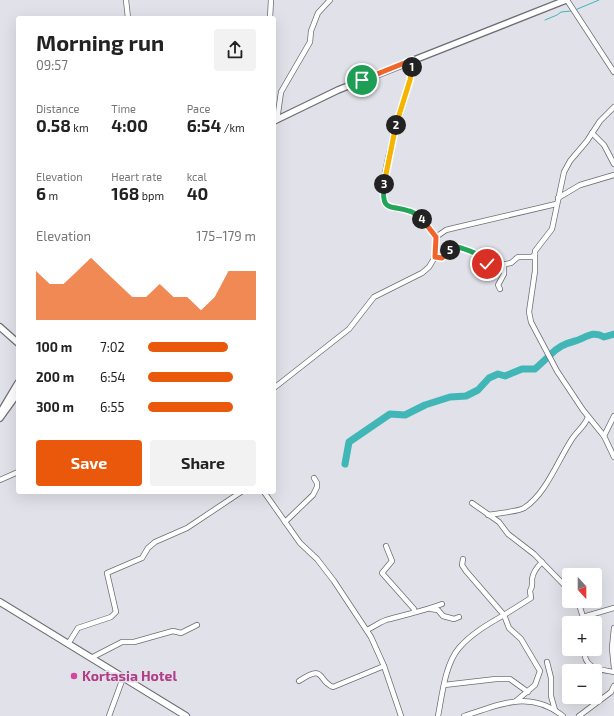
<!DOCTYPE html>
<meta charset="utf-8">
<style>
:root{--surface:#fff;--page:#f2f2f2;--text:#222;--muted:#767676;--accent:#ea580c}
body{margin:0;font-family:"Exo 2",sans-serif;background:var(--page);color:var(--text);height:100vh;display:flex;flex-direction:column;font-size:15px;white-space:nowrap}
*{box-sizing:border-box;margin:0}
p{font-size:13px;color:var(--muted)}
.icon{flex:none;width:22px;height:22px;fill:none;stroke:currentColor;stroke-width:2;stroke-linecap:round;stroke-linejoin:round}
.map{position:relative;flex:1;overflow:hidden}
.details{position:absolute;left:16px;top:16px;width:260px;height:478px;display:flex;flex-direction:column;background:var(--surface);border-radius:4px;box-shadow:0 4px 16px #0002}
.details>*{flex:none}
.needle{width:26px;rotate:159deg}
.tools{position:absolute;left:562px;top:568px;display:grid;gap:8px}
.tools a{display:grid;place-items:center;width:40px;height:40px;border-radius:4px;background:var(--surface);box-shadow:0 4px 16px #0002;font-size:20px}
.pin{position:absolute;display:grid;place-items:center;width:34px;height:34px;color:#fff;margin:-17px;border:2px solid #fff;border-radius:50%;box-shadow:0 1px 4px #0007}
.km{position:absolute;width:20px;height:20px;margin:-10px;border-radius:50%;background:#222;color:#fff;font-size:11px;line-height:20px;text-align:center}
.round{display:grid;place-items:center;flex:none;width:42px;height:42px;border-radius:4px;background:var(--page)}
.summary{display:flex;align-items:center;justify-content:space-between;height:68px;padding:0 20px}
h1{font-size:22px;font-weight:700;line-height:30px}
.stats{display:grid;grid-template-columns:repeat(3,1fr);gap:6px;height:68px;padding:4px 20px}
.stats div{display:grid;align-content:center}
.stats b{font-size:17px;font-weight:700}
.stats small{font-size:11px;font-weight:400}
.stats p{font-size:11px}
.chart{height:112px;padding:8px 20px}
.chart p{display:flex;justify-content:space-between}
.chart svg{width:100%;height:72px;margin-top:4px;fill:var(--accent);opacity:.7}
.action{display:flex;gap:8px;margin-top:auto;padding:8px 20px}
.action a{flex:1;height:46px;border-radius:4px;background:var(--accent);color:#fff;font-size:16px;font-weight:700;line-height:46px;text-align:center}
.action a+a{background:var(--page);color:var(--text)}
ul{padding:0 20px;list-style:none;font-size:13px}
li{display:grid;grid-template-columns:64px 48px 1fr;align-items:center;height:30px}
li i{height:10px;border-radius:5px;background:var(--accent)}
.map>svg:first-child{display:block}
.lines{fill:none;stroke-linecap:round;stroke-linejoin:round}
.stream{stroke:#41b6b7;stroke-width:1}
.river{stroke:#41b6b7;stroke-width:7}
.minor-casing{stroke:#6f6e76;stroke-width:6}
.major-casing{stroke:#6f6e76;stroke-width:8}
.highway-casing{stroke:#6f6e76;stroke-width:8}
.minor{stroke:#fff;stroke-width:4.5}
.major{stroke:#fff;stroke-width:5.5}
.highway{stroke:#fff;stroke-width:6}
.split-1-casing{stroke:#fff;stroke-width:8}
.split-2-casing{stroke:#fff;stroke-width:8}
.split-3-casing{stroke:#fff;stroke-width:8}
.split-4-casing{stroke:#fff;stroke-width:8}
.split-5-casing{stroke:#fff;stroke-width:8}
.split-6-casing{stroke:#fff;stroke-width:8}
.split-1{stroke:#f0652b;stroke-width:5}
.split-2{stroke:#f5b400;stroke-width:5}
.split-3{stroke:#f5b400;stroke-width:5}
.split-4{stroke:#22a559;stroke-width:5}
.split-5{stroke:#f0652b;stroke-width:5}
.split-6{stroke:#22a559;stroke-width:5}
.hotel-dot{fill:#d1479c;stroke:#e1e1e9;stroke-width:1.5}
.labels{text-anchor:middle;stroke-width:3.5;stroke-linejoin:round;paint-order:stroke}
.hotel-label{font-size:14px;font-weight:bold;fill:#b23c85;stroke:#e1e1e9;text-anchor:start}
</style>
<div class="map">
<svg width="614" height="716" viewBox="0 0 614 716">
<rect width="100%" height="100%" fill="#e1e1e9"/>
<g class="lines">
<!-- stream -->
<g class="stream">
<path d="M575,10L599,0"/>
<path d="M545,20L557,15L561,12L571,11"/>
</g>
<!-- river -->
<g class="river">
<path d="M550,355C558,347 564,344 575,341C586,338 592,330 604,337L614,334"/>
<path d="M345,464L349,442L390,414L405,415L425,405L450,397L466,396L478,390L489,378L498,374L505,376L522,369H535L548,357"/>
</g>
<defs>
<g id="minor">
<path d="M126,0L128,18"/>
<path d="M567,0L614,72"/>
<path d="M270,18L271,0"/>
<path d="M614,107L600,121L587,141L570,161L564,172L552,229L535,251V271L529,312L531,322L557,371L583,410L604,436L614,457"/>
<path d="M277,120L281,92L310,42L311,31L318,13L330,0"/>
<path d="M592,133L604,145L614,164"/>
<path d="M558,198L580,185L614,175"/>
<path d="M436,237L446,230L454,228L556,204"/>
<path d="M435,257L442,258L455,246L477,254L484,259L489,267L511,263L518,257H532L535,254"/>
<path d="M500,289L498,285L504,274V265"/>
<path d="M274,388L349,329L374,297L422,273L429,267L435,257L436,237C429,227 422,217 411,211C402,207 392,212 386,203C374,187 405,102 410,81C412,75 412,67 412,60"/>
<path d="M604,436L614,416"/>
<path d="M0,480L18,472"/>
<path d="M264,492L300,543L317,559L334,581L371,637L384,666L401,716"/>
<path d="M472,503L499,522L508,534L534,554L569,590"/>
<path d="M488,515C495,514 520,511 524,508C546,494 558,460 572,439C577,431 585,426 588,417"/>
<path d="M285,522L313,495L317,487V483L314,478"/>
<path d="M386,546L392,561L382,573L414,609V612"/>
<path d="M578,601L583,617L614,608"/>
<path d="M431,609L438,610L443,616L454,619L459,617"/>
<path d="M583,617L584,623"/>
<path d="M614,628L612,648L614,668"/>
<path d="M367,630C374,627 382,620 390,619C407,614 424,611 442,604"/>
<path d="M68,644L78,628L111,617L116,612L107,573L142,558L148,548L155,542L187,528L241,492"/>
<path d="M584,649C584,669 598,669 614,672"/>
<path d="M91,658L122,642H134L173,631L181,633L197,625"/>
<path d="M547,662L551,678V696L555,710"/>
<path d="M299,681C326,663 317,681 333,687L384,666"/>
<path d="M444,685L496,679H510L528,692"/>
<path d="M516,701L535,685L540,671L521,639L509,628L504,615L531,598L530,591C533,586 532,585 532,579C533,572 537,567 542,562"/>
<path d="M109,716L123,678"/>
<path d="M438,716C442,696 445,664 459,648C471,634 488,624 504,615L466,571L462,565L463,559"/>
<path d="M464,716C500,705 529,689 563,716"/>
<path d="M579,716L611,692L614,686"/>
</g>
<g id="major">
<path d="M274,121L338,90L566,0"/>
<path d="M0,327L18,343"/>
<path d="M0,413L18,383"/>
<path d="M0,418L18,393"/>
</g>
<path id="highway" d="M0,602L186,716"/>
</defs>
<!-- minor casing -->
<use href="#minor" class="minor-casing"/>
<!-- major casing -->
<use href="#major" class="major-casing"/>
<!-- highway casing -->
<use href="#highway" class="highway-casing"/>
<!-- minor -->
<use href="#minor" class="minor"/>
<!-- major -->
<use href="#major" class="major"/>
<!-- highway -->
<use href="#highway" class="highway"/>
</g>
<g class="lines">
<defs>
<path id="split-1" d="M362,80L412,60V67"/>
<path id="split-2" d="M396,125L410,80L412,67"/>
<path id="split-3" d="M384,184L396,125"/>
<path id="split-4" d="M384,184C381,214 391,204 409,211C414,212 418,216 422,219"/>
<path id="split-5" d="M422,219L436,237L435,257L442,258L450,250"/>
<path id="split-6" d="M450,250L455,246C467,250 481,253 487,264"/>
</defs>
<!-- split-1 casing -->
<use href="#split-1" class="split-1-casing"/>
<!-- split-2 casing -->
<use href="#split-2" class="split-2-casing"/>
<!-- split-3 casing -->
<use href="#split-3" class="split-3-casing"/>
<!-- split-4 casing -->
<use href="#split-4" class="split-4-casing"/>
<!-- split-5 casing -->
<use href="#split-5" class="split-5-casing"/>
<!-- split-6 casing -->
<use href="#split-6" class="split-6-casing"/>
<!-- split-1 -->
<use href="#split-1" class="split-1"/>
<!-- split-2 -->
<use href="#split-2" class="split-2"/>
<!-- split-3 -->
<use href="#split-3" class="split-3"/>
<!-- split-4 -->
<use href="#split-4" class="split-4"/>
<!-- split-5 -->
<use href="#split-5" class="split-5"/>
<!-- split-6 -->
<use href="#split-6" class="split-6"/>
</g>
<!-- markers -->
<circle class="hotel-dot" cx="74" cy="676" r="4"/>
<g class="labels">
<!-- hotel labels -->
<g class="hotel-label">
<text x="82" y="681">Kortasia Hotel</text>
</g>
</g>
</svg>
<div class="tools">
<a><svg class="needle" viewBox="-14 -14 28 28"><path d="M0-13l5 13h-10z" fill="#e53935"/><path d="M0 13l5-13h-10z" fill="#767676"/></svg></a>
<a>+</a>
<a>−</a>
</div>
<div class="pin" style="left:362px;top:80px;background:#1e9e55"><svg class="icon" aria-label="arrive" viewBox="0 0 24 24"><path d="M6 21V4h12l-3 4 3 4H6"/></svg></div>
<div class="pin" style="left:487px;top:264px;background:#d93025"><svg class="icon" aria-label="check" viewBox="0 0 24 24"><path d="M5 12l5 5 9-10"/></svg></div>
<b class="km" style="left:412px;top:67px">1</b>
<b class="km" style="left:396px;top:125px">2</b>
<b class="km" style="left:384px;top:184px">3</b>
<b class="km" style="left:422px;top:219px">4</b>
<b class="km" style="left:450px;top:250px">5</b>
<section class="details">
<div class="summary"><div><h1>Morning run</h1><p>09:57</p></div><a class="round"><svg class="icon" aria-label="share" viewBox="0 0 24 24"><path d="M12 15V3M7 8l5-5 5 5M5 13v7h14v-7"/></svg></a></div>
<div class="stats">
<div><p>Distance</p><b>0.58<small> km</small></b></div>
<div><p>Time</p><b>4:00</b></div>
<div><p>Pace</p><b>6:54<small> /km</small></b></div>
</div>
<div class="stats">
<div><p>Elevation</p><b>6<small> m</small></b></div>
<div><p>Heart rate</p><b>168<small> bpm</small></b></div>
<div><p>kcal</p><b>40</b></div>
</div>
<div class="chart"><p><span>Elevation</span>175–179 m</p>
<svg viewBox="0 0 160 44" preserveAspectRatio="none"><path d="M0 44V14L10 22L20 22L30 14L40 6L50 14L60 22L70 30L80 30L90 22L100 30L110 30L120 38L130 30L140 14L150 14L160 14V44z"/></svg>
</div>
<ul>
<li><b>100 m</b>7:02<i style="width:74%"></i></li>
<li><b>200 m</b>6:54<i style="width:79%"></i></li>
<li><b>300 m</b>6:55<i style="width:79%"></i></li>
</ul>
<div class="action"><a>Save</a><a>Share</a></div>
</section>
</div>
